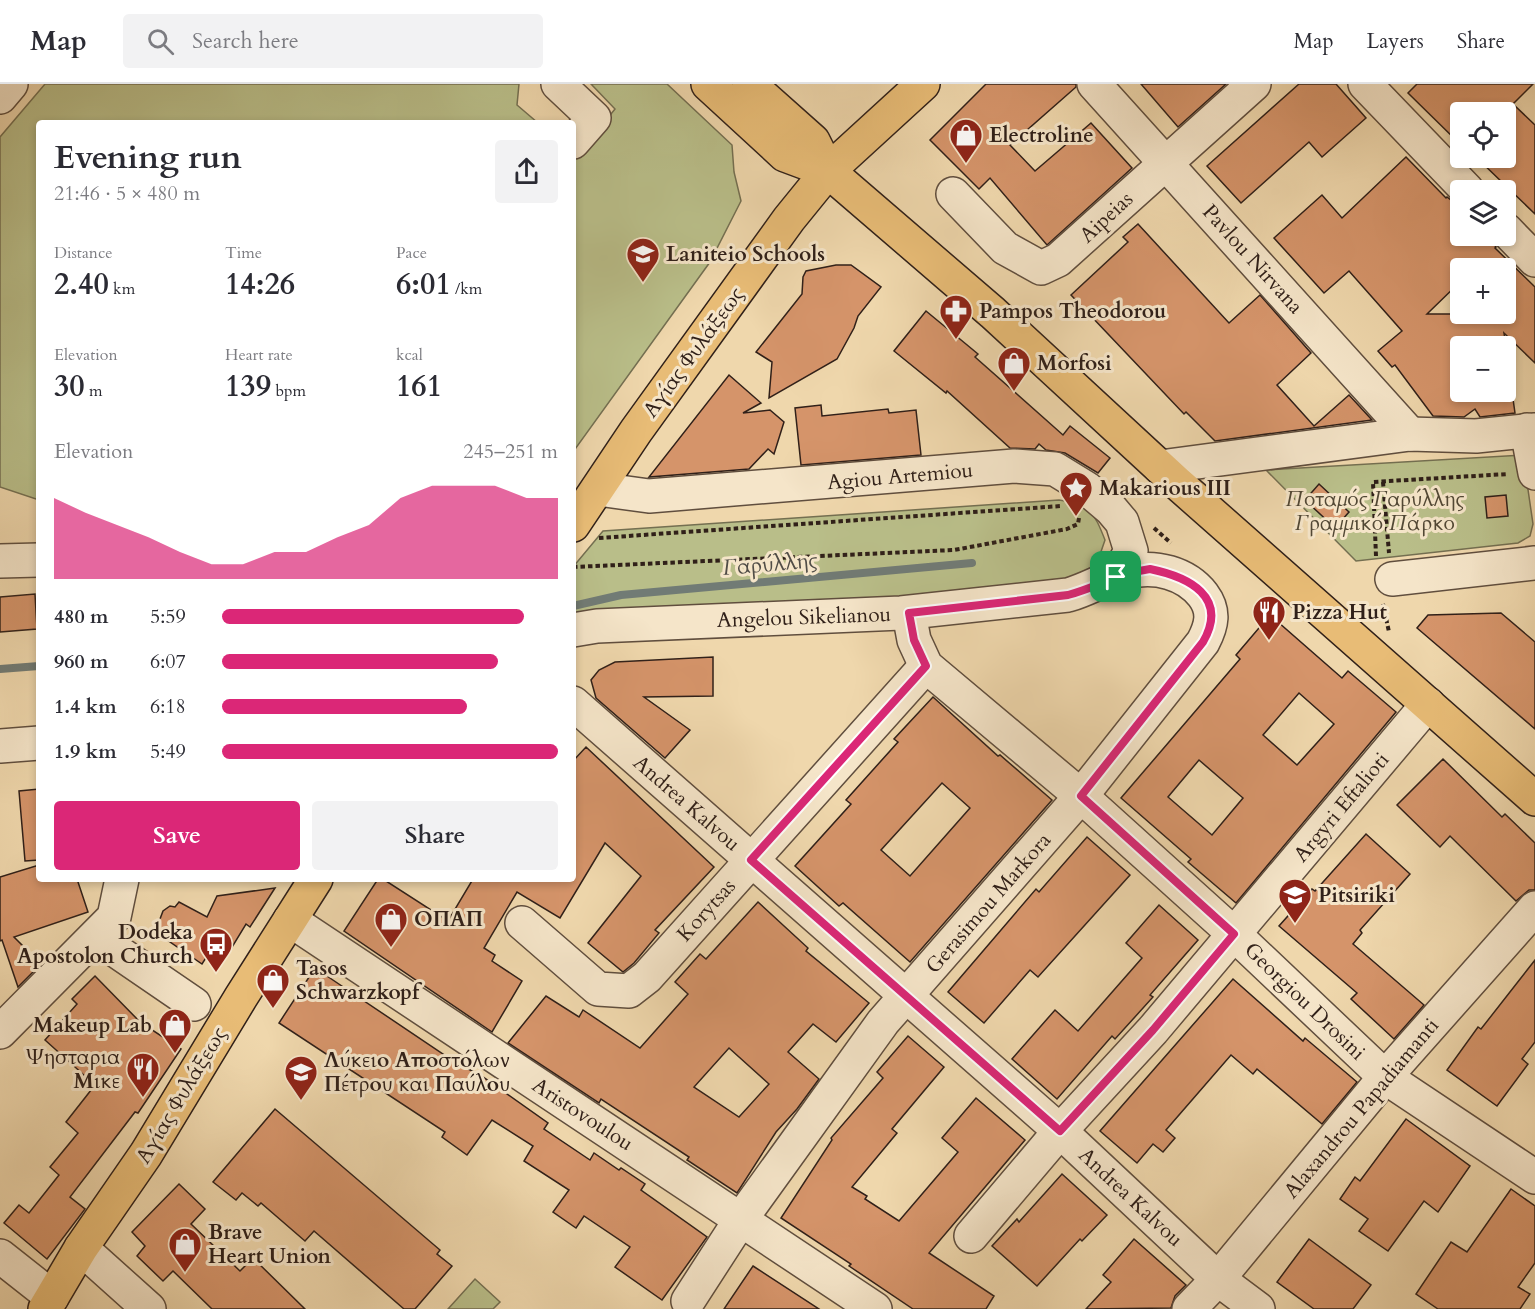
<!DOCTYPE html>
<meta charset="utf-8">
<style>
:root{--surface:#fff;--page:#f2f2f3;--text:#2b2b33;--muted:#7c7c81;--line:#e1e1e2;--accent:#db2777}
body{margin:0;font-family:Cardo,serif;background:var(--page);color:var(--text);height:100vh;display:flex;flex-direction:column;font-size:22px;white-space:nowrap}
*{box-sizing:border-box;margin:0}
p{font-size:20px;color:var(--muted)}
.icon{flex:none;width:33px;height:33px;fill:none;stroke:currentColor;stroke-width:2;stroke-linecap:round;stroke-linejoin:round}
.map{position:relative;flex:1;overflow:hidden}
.sheet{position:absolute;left:36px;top:36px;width:540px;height:762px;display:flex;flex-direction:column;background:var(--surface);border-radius:6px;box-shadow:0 3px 9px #0003}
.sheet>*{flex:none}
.buttons{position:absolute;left:1450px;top:18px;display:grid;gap:12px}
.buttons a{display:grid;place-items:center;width:66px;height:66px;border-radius:6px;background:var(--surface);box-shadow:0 3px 9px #0003;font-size:30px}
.pin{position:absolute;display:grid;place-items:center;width:51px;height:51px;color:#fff;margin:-26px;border-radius:12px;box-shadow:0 3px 9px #0006}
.round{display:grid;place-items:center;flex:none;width:63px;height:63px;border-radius:6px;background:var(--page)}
.head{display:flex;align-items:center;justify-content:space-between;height:102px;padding:0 18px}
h1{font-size:33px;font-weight:600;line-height:45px}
.figures{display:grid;grid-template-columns:repeat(3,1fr);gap:9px;height:102px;padding:6px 18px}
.figures div{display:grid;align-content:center}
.figures b{font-size:30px;font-weight:600}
.figures small{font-size:16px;font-weight:400}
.figures p{font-size:16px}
.chart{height:168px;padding:12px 18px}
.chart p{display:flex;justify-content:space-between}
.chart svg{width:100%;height:108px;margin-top:6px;fill:var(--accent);opacity:.7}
.primary-button{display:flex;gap:12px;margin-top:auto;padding:12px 18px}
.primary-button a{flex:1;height:69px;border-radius:6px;background:var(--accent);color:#fff;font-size:24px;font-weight:600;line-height:69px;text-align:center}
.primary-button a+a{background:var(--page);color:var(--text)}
ul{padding:0 18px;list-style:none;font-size:20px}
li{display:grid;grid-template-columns:96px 72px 1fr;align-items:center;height:45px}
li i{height:15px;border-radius:8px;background:var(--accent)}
header{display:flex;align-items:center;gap:36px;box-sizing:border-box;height:84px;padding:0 30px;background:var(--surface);border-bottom:2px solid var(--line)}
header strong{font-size:28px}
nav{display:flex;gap:33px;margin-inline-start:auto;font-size:21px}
.search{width:420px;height:54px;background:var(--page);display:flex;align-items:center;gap:15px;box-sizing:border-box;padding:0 21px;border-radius:6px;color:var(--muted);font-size:22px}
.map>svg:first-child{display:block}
.green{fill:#b9be89;stroke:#746f51;stroke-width:1.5}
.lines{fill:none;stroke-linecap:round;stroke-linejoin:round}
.stream{stroke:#717b75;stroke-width:8}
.building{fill:#d5946a;stroke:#302019;stroke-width:1.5;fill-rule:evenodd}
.minor-casing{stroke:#604e3e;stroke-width:36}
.major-casing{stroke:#302019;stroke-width:36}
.path{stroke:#302019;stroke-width:4;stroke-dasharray:4.5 3;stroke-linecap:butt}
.minor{stroke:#f5e5c9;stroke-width:33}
.major{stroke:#e8bc76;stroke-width:33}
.route-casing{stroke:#fff;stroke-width:12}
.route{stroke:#db2777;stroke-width:8}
.labels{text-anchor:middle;stroke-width:6;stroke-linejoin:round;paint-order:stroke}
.poi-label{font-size:21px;font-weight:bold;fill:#302019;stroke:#f5e5c9;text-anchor:start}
.street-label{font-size:21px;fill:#302019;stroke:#f5e5c9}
.park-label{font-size:21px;font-style:italic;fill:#524835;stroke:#f5e5c9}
.water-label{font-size:22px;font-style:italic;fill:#514d47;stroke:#f5e5c9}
</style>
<header>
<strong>Map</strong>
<div class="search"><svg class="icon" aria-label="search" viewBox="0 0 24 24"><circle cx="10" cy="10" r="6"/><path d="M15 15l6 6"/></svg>Search here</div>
<nav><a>Map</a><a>Layers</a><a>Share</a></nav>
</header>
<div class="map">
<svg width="1535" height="1225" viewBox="0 0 1535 1225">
<rect width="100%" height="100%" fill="#efd7ac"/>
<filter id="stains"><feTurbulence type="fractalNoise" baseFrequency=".00333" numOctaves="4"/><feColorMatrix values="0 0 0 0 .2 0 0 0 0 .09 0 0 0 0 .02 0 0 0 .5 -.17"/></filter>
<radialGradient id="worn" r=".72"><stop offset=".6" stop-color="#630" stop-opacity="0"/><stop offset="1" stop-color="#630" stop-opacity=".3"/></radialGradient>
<!-- green -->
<g class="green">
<path d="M45,0H519L517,21L538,39H39V416L0,403V53Z"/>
<path d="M591,0H667L732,61L734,88L741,117L710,178L573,368V77L615,25Z"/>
<path d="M1523,371L1533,440L1530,452L1518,459L1356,477L1266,386Z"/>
<path d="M1059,416C1090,420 1094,428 1105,456L1095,485L1081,499L573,538V483L603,447Z"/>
<path d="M475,1195L500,1218L493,1225H448Z"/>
</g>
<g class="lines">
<!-- stream -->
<g class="stream">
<path d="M573,522L621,511L972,479"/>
<path d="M0,585L39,582"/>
</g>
</g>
<!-- building -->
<g class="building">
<path d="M986,0H1076V3L1010,61L1035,87L1091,39L1132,84L1047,161L990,94L979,105L930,56Z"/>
<path d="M1141,0H1226L1178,43Z"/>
<path d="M1299,0H1336L1366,34L1322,73L1309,58L1241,119L1207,82Z"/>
<path d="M1417,0H1533L1513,20L1535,41V130L1477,74H1506V28H1461V61L1408,9Z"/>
<path d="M1406,73L1446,114L1447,113L1461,124V152H1488L1496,163L1495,164L1535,203V279L1504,249L1506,262H1461V308H1512L1515,329L1480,333L1475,325L1464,333L1433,332L1395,281L1392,283L1378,267L1402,247L1349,187L1324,209L1274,154L1322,111L1342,134ZM1461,184H1506V230H1427L1461,197Z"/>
<path d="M1138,140L1229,239L1260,211L1311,269L1277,301L1314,342L1349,311L1372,336L1215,357L1186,328L1184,330L1071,211L1128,158L1123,153Z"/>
<path d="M836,181H851L881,203L858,232L854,244L837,275L769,314L772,278L756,268L802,210L803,193L806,187Z"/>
<path d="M926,227L978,270L975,273L1063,351L1070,342L1110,374L1098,389L1065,369L1046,366L1039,360L1035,365L1010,364L947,307L946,309L894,267Z"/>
<path d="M729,291L761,319L743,329L770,326L784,338L774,370L768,365L749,385L649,393Z"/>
<path d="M821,321L822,332L888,325L889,329L916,326L921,371L801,381L795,324Z"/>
<path d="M1319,400L1349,428L1335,444L1305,416Z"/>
<path d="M1506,411L1508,432L1487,434L1485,413Z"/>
<path d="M35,510L37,545L0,548V513Z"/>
<path d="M1501,529L1535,558V645L1417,544L1428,531Z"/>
<path d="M1270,531L1342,594L1348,587L1396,628L1236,819L1188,778L1191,775L1121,714L1240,575L1236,571ZM1299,609L1334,640L1297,681L1263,651ZM1199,676L1243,714L1212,751L1168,713Z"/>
<path d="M713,573V612L644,613L690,646L665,674L596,614L591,596L599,586L615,578Z"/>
<path d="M933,613L998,672L1000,671L1052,716L910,878L843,819L839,822L795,782L851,720L846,716L898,658L894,655ZM942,699L970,724L910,792L881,766Z"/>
<path d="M586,663L714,783L655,846L659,849L634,879L623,888L588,859L641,792L605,759L560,834L517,808L484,864L495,871L492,877L522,897L492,948L344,847L378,795H383L448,837L473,795H573V677Z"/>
<path d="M1443,675L1502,733L1505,730L1535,759V806H1529L1516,817L1450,752L1440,763L1397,721Z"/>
<path d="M39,705V776L25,777L19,707Z"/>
<path d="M1366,750L1410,790L1360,846L1362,849L1353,860L1424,921L1394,955L1351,915L1357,909L1279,842L1312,805L1315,807Z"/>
<path d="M1087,753L1130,791L1038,893L1030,886L984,939L948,908L1036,805L1039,808Z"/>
<path d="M39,781V795H77L88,828L14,853L41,880L18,903L2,856L0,857V793Z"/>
<path d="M275,804L250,843L246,840L223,878L209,869L202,880L160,851V835L163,827L170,822L175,823L179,818L207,833L217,812Z"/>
<path d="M758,818L808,864L806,867L869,919L836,958L813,940L788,968L819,995L797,1025L776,1048L737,1109L687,1076L689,1073L601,1015L599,1019L508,959L546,912L579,933L583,926L640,964L688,910L675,898L700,870L706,875ZM729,964L769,1000L739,1033L694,1003Z"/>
<path d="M1159,821L1198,856L1150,911L1153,913L1115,955L1112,952L1057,1015L1012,975L1055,926L1078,947L1142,874L1126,859Z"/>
<path d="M1535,876V958L1522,975L1528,980L1497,1022L1447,986L1478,943L1481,945Z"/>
<path d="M315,884L452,976L483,993L548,1039L544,1045L590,1076L594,1069L619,1086L621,1084L645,1100L641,1106L707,1153L662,1216L615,1183L630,1163L584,1132L576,1144L553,1128L569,1106L524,1077L533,1062L492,1036L467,1071L442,1053L445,1048L279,939Z"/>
<path d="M95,892L140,938L181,965L138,1029L135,1028L70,1113L85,1125L47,1175L4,1139L19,1121L29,1129L59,1091L50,1083L78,1049L66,1038L95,1001L45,956L77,920L72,915Z"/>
<path d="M1233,895L1303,957L1305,954L1357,998L1322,1040L1257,985L1253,990L1231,971L1166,1046L1175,1054L1163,1068L1153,1060L1137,1079L1100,1047Z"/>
<path d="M908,952L944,983L892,1045L897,1049L852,1103L867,1112L865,1115L899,1137L958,1068L942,1054L976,1014L1025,1056L929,1169L994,1212L986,1225H913L849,1182L851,1180L781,1134L832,1056L831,1054L883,994L877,988Z"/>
<path d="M275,1025L440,1166L437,1170L452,1182L415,1225H404L314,1147L305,1157L261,1119L258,1122L242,1109L236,1116L213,1098Z"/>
<path d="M1406,1035L1470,1082L1438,1128L1424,1117L1388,1167L1359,1147L1368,1135L1340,1115L1355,1093L1360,1097Z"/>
<path d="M1062,1090L1107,1131L1082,1157L1080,1155L1037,1202L992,1162L1017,1135L1019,1138Z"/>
<path d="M179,1100L205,1125L191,1140L240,1187L253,1174L305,1225H212L173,1187L163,1197L137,1172L145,1162L132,1148Z"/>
<path d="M1511,1105L1535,1122V1179L1518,1203L1530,1210L1520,1225H1438L1416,1210L1451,1158L1467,1168Z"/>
<path d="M1134,1155L1186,1201L1175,1212L1171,1224L1086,1225L1111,1198L1103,1191Z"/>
<path d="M1309,1155L1371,1201L1353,1225H1314L1277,1198Z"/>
<path d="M753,1182L819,1225H724Z"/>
</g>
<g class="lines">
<defs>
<g id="minor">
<path d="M558,0L594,34L573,58"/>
<path d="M1094,0L1410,350"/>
<path d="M1365,0L1467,106"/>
<path d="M0,13L11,0"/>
<path d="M953,110L1005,164L1041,184L1058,176L1254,0"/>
<path d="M1506,146L1535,176"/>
<path d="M1527,346L1535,389"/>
<path d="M1160,383L1410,350L1476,352L1535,346"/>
<path d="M598,405L649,412L1014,382L1055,385L1086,404L1111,425L1122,438L1131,467L1116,493"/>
<path d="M0,477L39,476"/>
<path d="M1392,495L1535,479"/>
<path d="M909,529L914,556L926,582L1081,712L1234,850L1385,993L1535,1093"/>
<path d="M573,546L597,542L901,529L1068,511C1089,505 1107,493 1128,488C1155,481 1186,489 1203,511C1215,527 1212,541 1203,558L1081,712L883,938L741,1135L688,1217"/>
<path d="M573,619L1060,1047L1218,1195L1258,1225"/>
<path d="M0,662L39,659"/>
<path d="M290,836L875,1225"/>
<path d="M522,839L598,905L629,907L647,893L926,582"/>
<path d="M96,853L194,920"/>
<path d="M0,948L114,833L122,795"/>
<path d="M971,1152L1060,1047L1153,946L1428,620"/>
<path d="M81,1164L149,1225"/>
<path d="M0,1172L52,1213"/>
<path d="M1189,1225L1218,1195L1385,993L1535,824"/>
</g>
<g id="major">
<path d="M708,0L785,71L828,87"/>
<path d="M749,0L813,57L828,87L993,229L1176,398L1535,715"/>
<path d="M573,441L636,347L789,135L828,87L923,0"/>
<path d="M45,1225L81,1164L146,1070L241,913L316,795"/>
</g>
</defs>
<!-- minor casing -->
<use href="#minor" class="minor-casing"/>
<!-- major casing -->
<use href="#major" class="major-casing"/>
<!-- path -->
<g class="path">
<path d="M1383,398L1389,469"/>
<path d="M1154,444L1171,459"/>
<path d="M599,454L1061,422"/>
<path d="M1376,472L1373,398L1508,390"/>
<path d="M573,483L954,466L1067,445L1078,440L1079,434"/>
<path d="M1383,520L1389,548"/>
</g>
<!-- minor -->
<use href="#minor" class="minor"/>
<!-- major -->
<use href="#major" class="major"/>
</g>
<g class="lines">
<defs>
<path id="route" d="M1150,485C1189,493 1229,513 1203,558L1081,712L1234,850L1153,946L1060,1047L751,776L926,582L914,556L909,529L1068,511C1097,503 1120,489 1150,485Z"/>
</defs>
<!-- route casing -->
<use href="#route" class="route-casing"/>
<!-- route -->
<use href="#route" class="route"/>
</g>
<!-- icons -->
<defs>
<symbol id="shop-pin" viewBox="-11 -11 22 30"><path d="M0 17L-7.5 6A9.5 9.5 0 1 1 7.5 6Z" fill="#8f2418" stroke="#f5e5c9"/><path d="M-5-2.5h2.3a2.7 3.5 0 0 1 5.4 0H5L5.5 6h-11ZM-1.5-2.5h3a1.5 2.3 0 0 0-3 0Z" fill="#fff"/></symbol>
<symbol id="school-pin" viewBox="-11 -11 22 30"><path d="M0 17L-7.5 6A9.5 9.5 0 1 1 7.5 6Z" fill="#8f2418" stroke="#f5e5c9"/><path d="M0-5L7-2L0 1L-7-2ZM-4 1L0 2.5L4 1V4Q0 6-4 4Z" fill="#fff"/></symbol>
<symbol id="pharmacy-pin" viewBox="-11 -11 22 30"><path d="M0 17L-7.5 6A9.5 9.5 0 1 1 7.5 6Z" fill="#8f2418" stroke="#f5e5c9"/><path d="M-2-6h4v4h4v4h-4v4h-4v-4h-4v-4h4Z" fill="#fff"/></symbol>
<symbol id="sight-pin" viewBox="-11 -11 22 30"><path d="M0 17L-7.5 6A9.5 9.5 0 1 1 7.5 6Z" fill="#8f2418" stroke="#f5e5c9"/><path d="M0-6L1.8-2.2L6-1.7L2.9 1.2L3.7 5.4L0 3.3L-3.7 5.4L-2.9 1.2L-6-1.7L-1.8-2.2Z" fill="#fff"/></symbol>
<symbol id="restaurant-pin" viewBox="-11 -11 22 30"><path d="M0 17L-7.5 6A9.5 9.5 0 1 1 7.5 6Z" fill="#8f2418" stroke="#f5e5c9"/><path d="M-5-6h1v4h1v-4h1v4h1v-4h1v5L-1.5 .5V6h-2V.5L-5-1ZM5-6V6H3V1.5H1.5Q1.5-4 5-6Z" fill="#fff"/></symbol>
<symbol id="bus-pin" viewBox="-11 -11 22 30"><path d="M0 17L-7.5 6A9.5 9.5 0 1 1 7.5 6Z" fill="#8f2418" stroke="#f5e5c9"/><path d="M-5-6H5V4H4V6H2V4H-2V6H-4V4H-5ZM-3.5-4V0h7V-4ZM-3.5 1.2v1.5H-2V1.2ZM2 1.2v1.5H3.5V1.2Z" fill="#fff"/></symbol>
</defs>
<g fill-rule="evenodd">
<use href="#shop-pin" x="947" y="32" width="38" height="52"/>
<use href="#school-pin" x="624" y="151" width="38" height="52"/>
<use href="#pharmacy-pin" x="937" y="208" width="38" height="52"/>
<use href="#shop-pin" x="995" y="260" width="38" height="52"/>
<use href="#sight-pin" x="1057" y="385" width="38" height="52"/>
<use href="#restaurant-pin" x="1250" y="509" width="38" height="52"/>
<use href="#school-pin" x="1276" y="792" width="38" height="52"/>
<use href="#shop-pin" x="372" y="816" width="38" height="52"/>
<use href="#bus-pin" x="197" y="841" width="38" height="52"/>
<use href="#shop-pin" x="254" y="877" width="38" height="52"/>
<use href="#shop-pin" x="156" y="922" width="38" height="52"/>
<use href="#restaurant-pin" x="124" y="966" width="38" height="52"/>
<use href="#school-pin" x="282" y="969" width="38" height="52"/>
<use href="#shop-pin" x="166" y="1141" width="38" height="52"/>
</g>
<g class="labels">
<!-- poi labels -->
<g class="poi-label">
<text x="989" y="58">Electroline</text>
<text x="666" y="177">Laniteio Schools</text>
<text x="979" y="234">Pampos Theodorou</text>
<text x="1037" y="286">Morfosi</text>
<text x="1099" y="411">Makarious III</text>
<text x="1292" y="535">Pizza Hut</text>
<text x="1318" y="818">Pitsiriki</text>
<text x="414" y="842">ΟΠΑΠ</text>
<text x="193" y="855" text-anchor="end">Dodeka<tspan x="193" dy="24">Apostolon Church</tspan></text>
<text x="296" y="891">Tasos<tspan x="296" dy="24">Schwarzkopf</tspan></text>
<text x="152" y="948" text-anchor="end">Makeup Lab</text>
<text x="120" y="980" text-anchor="end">Ψησταρια<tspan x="120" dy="24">Μικε</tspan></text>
<text x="324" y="983">Λύκειο Αποστόλων<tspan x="324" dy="24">Πέτρου και Παύλου</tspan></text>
<text x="208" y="1155">Brave<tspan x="208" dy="24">Heart Union</tspan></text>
</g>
<!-- street labels -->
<g class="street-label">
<text transform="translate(1106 133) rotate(-43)" y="7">Aipeias</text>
<text transform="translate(1253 175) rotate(48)" y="7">Pavlou Nirvana</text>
<text transform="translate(693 268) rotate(-54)" y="7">Αγίας Φυλάξεως</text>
<text transform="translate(900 392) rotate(-5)" y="7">Agiou Artemiou</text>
<text transform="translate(804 533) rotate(-2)" y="7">Angelou Sikelianou</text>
<text transform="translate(687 719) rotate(41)" y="7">Andrea Kalvou</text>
<text transform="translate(1341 723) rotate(-50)" y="7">Argyri Eftalioti</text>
<text transform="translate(988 819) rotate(-49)" y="7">Gerasimou Markora</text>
<text transform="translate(706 826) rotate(-48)" y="7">Korytsas</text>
<text transform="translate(1305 917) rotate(44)" y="7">Georgiou Drosini</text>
<text transform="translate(181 1011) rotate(-59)" y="7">Αγίας Φυλάξεως</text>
<text transform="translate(1361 1024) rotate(-50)" y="7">Alaxandrou Papadiamanti</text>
<text transform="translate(583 1030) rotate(33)" y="7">Aristovoulou</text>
<text transform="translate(1131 1113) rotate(43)" y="7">Andrea Kalvou</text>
</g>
<!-- park labels -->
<g class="park-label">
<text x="1375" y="422">Ποταμός Γαρύλλης<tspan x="1375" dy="24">Γραμμικό Πάρκο</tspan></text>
</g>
<!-- water labels -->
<g class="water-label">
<text transform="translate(770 479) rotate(-5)" y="8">Γαρύλλης</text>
</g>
</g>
<rect width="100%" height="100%" filter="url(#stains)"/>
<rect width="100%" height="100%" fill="url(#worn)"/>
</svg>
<div class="buttons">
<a><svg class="icon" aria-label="locate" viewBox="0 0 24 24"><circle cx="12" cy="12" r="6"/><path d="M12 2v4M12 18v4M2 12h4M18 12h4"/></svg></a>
<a><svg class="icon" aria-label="layers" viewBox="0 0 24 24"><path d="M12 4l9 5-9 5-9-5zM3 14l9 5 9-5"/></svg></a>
<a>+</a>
<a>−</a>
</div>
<div class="pin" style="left:1116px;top:493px;background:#1e9e55"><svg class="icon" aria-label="arrive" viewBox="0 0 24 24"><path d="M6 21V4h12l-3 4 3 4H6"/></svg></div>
<section class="sheet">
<div class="head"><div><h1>Evening run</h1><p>21:46 · 5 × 480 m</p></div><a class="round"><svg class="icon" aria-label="share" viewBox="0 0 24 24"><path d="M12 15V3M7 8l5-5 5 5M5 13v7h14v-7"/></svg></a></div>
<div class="figures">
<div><p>Distance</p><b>2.40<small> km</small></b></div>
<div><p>Time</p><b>14:26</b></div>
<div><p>Pace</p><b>6:01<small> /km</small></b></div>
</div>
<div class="figures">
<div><p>Elevation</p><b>30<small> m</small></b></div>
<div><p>Heart rate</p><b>139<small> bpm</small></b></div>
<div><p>kcal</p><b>161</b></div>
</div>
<div class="chart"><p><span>Elevation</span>245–251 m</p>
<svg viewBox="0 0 160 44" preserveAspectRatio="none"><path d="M0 44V11L10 17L20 22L30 27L40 33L50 38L60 38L70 33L80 33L90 27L100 22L110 11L120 6L130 6L140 6L150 11L160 11V44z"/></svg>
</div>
<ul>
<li><b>480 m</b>5:59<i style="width:90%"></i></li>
<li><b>960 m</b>6:07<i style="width:82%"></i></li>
<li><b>1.4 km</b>6:18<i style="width:73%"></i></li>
<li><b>1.9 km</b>5:49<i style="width:100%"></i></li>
</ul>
<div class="primary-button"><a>Save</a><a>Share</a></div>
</section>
</div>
